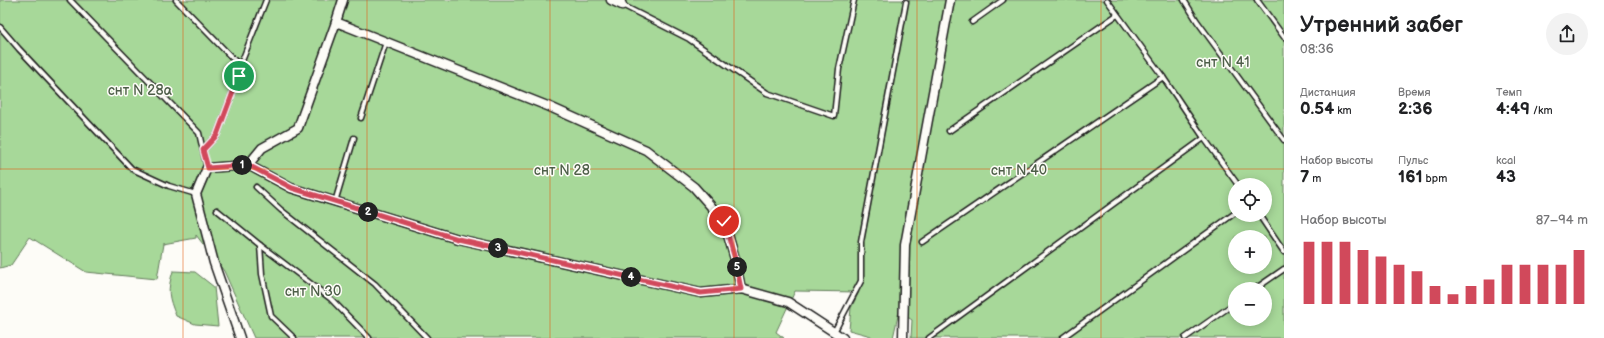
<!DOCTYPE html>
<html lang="ru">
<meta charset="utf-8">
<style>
:root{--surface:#fff;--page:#f2f2f2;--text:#202124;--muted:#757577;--accent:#d1495b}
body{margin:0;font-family:"Balsamiq Sans",sans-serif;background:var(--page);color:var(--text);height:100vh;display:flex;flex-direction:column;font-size:15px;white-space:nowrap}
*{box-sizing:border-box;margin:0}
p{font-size:13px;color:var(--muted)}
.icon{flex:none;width:22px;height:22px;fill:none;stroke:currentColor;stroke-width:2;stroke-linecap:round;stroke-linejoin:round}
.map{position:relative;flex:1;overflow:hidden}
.sheet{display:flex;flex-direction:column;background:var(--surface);width:320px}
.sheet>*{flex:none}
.buttons{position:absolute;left:1228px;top:178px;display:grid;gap:8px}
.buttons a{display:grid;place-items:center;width:44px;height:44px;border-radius:50%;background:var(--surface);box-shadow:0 2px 10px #0003;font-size:20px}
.pin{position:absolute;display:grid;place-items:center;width:34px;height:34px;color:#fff;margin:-17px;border:2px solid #fff;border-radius:50%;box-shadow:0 1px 4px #0007}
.km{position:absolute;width:20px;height:20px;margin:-10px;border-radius:50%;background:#222;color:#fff;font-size:11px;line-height:20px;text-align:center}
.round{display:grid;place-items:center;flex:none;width:42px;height:42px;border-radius:21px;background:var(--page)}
.summary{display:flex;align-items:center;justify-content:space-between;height:68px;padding:0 16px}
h1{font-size:22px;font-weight:700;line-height:30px}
.stats{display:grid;grid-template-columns:repeat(3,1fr);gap:6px;height:68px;padding:4px 16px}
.stats div{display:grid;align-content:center}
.stats b{font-size:17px;font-weight:700}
.stats small{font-size:11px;font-weight:400}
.stats p{font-size:11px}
.chart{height:112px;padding:8px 16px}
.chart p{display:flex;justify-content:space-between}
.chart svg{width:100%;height:72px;margin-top:4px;stroke:var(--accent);stroke-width:6}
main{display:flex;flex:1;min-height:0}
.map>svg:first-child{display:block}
.green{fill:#a7d899;stroke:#627a5a;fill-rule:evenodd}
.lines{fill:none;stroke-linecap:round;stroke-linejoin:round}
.lane-casing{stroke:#1c1c1c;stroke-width:7}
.street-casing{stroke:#1c1c1c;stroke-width:11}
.lane{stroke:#fdfcf7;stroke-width:4}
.street{stroke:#fdfcf7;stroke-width:8}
.route-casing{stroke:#fff;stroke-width:8}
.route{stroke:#d1495b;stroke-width:5}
.grid{fill:none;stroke:#e8590c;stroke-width:1;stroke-opacity:0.55}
.labels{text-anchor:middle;stroke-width:3;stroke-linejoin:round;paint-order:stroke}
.park-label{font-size:14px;fill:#4d5e48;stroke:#fdfcf7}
</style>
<main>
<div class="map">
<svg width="1284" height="338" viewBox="0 0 1284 338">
<rect width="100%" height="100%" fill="#fdfcf7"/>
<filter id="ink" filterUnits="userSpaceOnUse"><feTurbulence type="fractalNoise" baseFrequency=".025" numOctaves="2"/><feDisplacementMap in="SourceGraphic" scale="8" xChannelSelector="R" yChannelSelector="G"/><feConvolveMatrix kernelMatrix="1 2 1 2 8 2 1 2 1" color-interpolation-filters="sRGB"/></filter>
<g filter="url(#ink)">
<!-- green -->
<g class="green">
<path d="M0,0H1284V338H911L912,320L899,311L893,338H872L871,336L849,330L851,308L859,292L795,291L776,332L784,338H254L224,271L196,235V238L163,244L157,279L86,272L30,237L11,265L0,268ZM1235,185H1265V215H1235ZM1235,237H1265V267H1235ZM1235,289H1265V319H1235Z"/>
<path d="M173,271L195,272L214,287L218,326L195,324L176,316C168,296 167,291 173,271Z"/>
</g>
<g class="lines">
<defs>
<g id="lane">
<path d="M70,0L199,133L207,168"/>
<path d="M176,0L240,66"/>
<path d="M623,0L622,5L689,39L767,93L834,116L839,69L854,0"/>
<path d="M1107,0L1163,77"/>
<path d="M1184,0L1197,21L1284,140"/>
<path d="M1257,0L1284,37"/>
<path d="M972,22L1003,0"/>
<path d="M0,27L19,49L132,169L169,186L196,194"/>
<path d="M361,118L386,42"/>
<path d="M949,131L1117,15"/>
<path d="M203,150L217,135L239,76L240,66L266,0"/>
<path d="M256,187L281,210L375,284L427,338"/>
<path d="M335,202L354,138"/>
<path d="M217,210L260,245L331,299L369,338"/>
<path d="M1259,215L1284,252"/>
<path d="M922,242L1163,77L1204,138L1238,185"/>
<path d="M260,245L262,274L271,316L294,338"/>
<path d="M1255,289L1284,269"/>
<path d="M834,332L861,281V242L906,2"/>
<path d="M929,338L1204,138"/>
<path d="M1062,338L1235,213"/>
<path d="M1185,338L1235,303"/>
</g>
<g id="street">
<path d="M611,0L622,5"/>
<path d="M336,22L343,0"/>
<path d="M248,165L262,148L298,128L336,22L550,107L646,150L694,187L724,221L735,259L741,289"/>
<path d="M240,338L214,263L196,194L207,168L248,165L291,188L458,239L701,293L741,289L788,302L843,338"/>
<path d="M903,338L905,245L950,0"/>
</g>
</defs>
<!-- lane casing -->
<use href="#lane" class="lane-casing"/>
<!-- street casing -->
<use href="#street" class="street-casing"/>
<!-- lane -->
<use href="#lane" class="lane"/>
<!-- street -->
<use href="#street" class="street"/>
</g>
</g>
<g class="lines" filter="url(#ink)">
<defs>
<path id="route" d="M239,76L217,135L203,150L208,168L248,165L292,188L458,239L701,293L741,289L735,259L724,221"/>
</defs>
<!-- route casing -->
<use href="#route" class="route-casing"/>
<!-- route -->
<use href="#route" class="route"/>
</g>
<!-- grid -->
<path class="grid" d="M183,0V338M367,0V338M550,0V338M734,0V338M917,0V338M1101,0V338M0,169H1284"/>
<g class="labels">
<!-- park labels -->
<g class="park-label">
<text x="1223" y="67">снт N 41</text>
<text x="140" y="95">снт N 28а</text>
<text x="562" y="175">снт N 28</text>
<text x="1019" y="175">снт N 40</text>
<text x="313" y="296">снт N 30</text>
</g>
</g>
</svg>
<div class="buttons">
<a><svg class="icon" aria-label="locate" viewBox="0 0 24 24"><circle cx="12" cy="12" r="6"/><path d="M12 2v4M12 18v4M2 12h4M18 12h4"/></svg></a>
<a>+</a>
<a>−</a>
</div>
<div class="pin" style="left:239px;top:76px;background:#1e9e55"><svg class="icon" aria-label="arrive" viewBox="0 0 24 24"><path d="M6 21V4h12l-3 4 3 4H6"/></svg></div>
<div class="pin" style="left:724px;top:221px;background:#d93025"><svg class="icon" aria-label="check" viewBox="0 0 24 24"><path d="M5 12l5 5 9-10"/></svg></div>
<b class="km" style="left:242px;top:165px">1</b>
<b class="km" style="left:368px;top:212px">2</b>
<b class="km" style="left:498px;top:248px">3</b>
<b class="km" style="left:631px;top:277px">4</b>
<b class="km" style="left:737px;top:267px">5</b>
</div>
<section class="sheet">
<div class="summary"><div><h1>Утренний забег</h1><p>08:36</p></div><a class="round"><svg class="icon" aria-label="share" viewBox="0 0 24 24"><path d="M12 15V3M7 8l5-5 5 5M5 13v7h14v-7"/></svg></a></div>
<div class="stats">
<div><p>Дистанция</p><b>0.54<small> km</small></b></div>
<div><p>Время</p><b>2:36</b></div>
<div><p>Темп</p><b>4:49<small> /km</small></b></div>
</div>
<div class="stats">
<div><p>Набор высоты</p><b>7<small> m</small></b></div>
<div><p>Пульс</p><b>161<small> bpm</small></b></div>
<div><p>kcal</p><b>43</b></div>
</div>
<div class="chart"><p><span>Набор высоты</span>87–94 m</p>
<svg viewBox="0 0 160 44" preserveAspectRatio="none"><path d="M5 44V6M15 44V6M25 44V6M35 44V11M45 44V15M55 44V20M65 44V24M75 44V33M85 44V38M95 44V33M105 44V29M115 44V20M125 44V20M135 44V20M145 44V20M155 44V11"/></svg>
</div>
</section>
</main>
